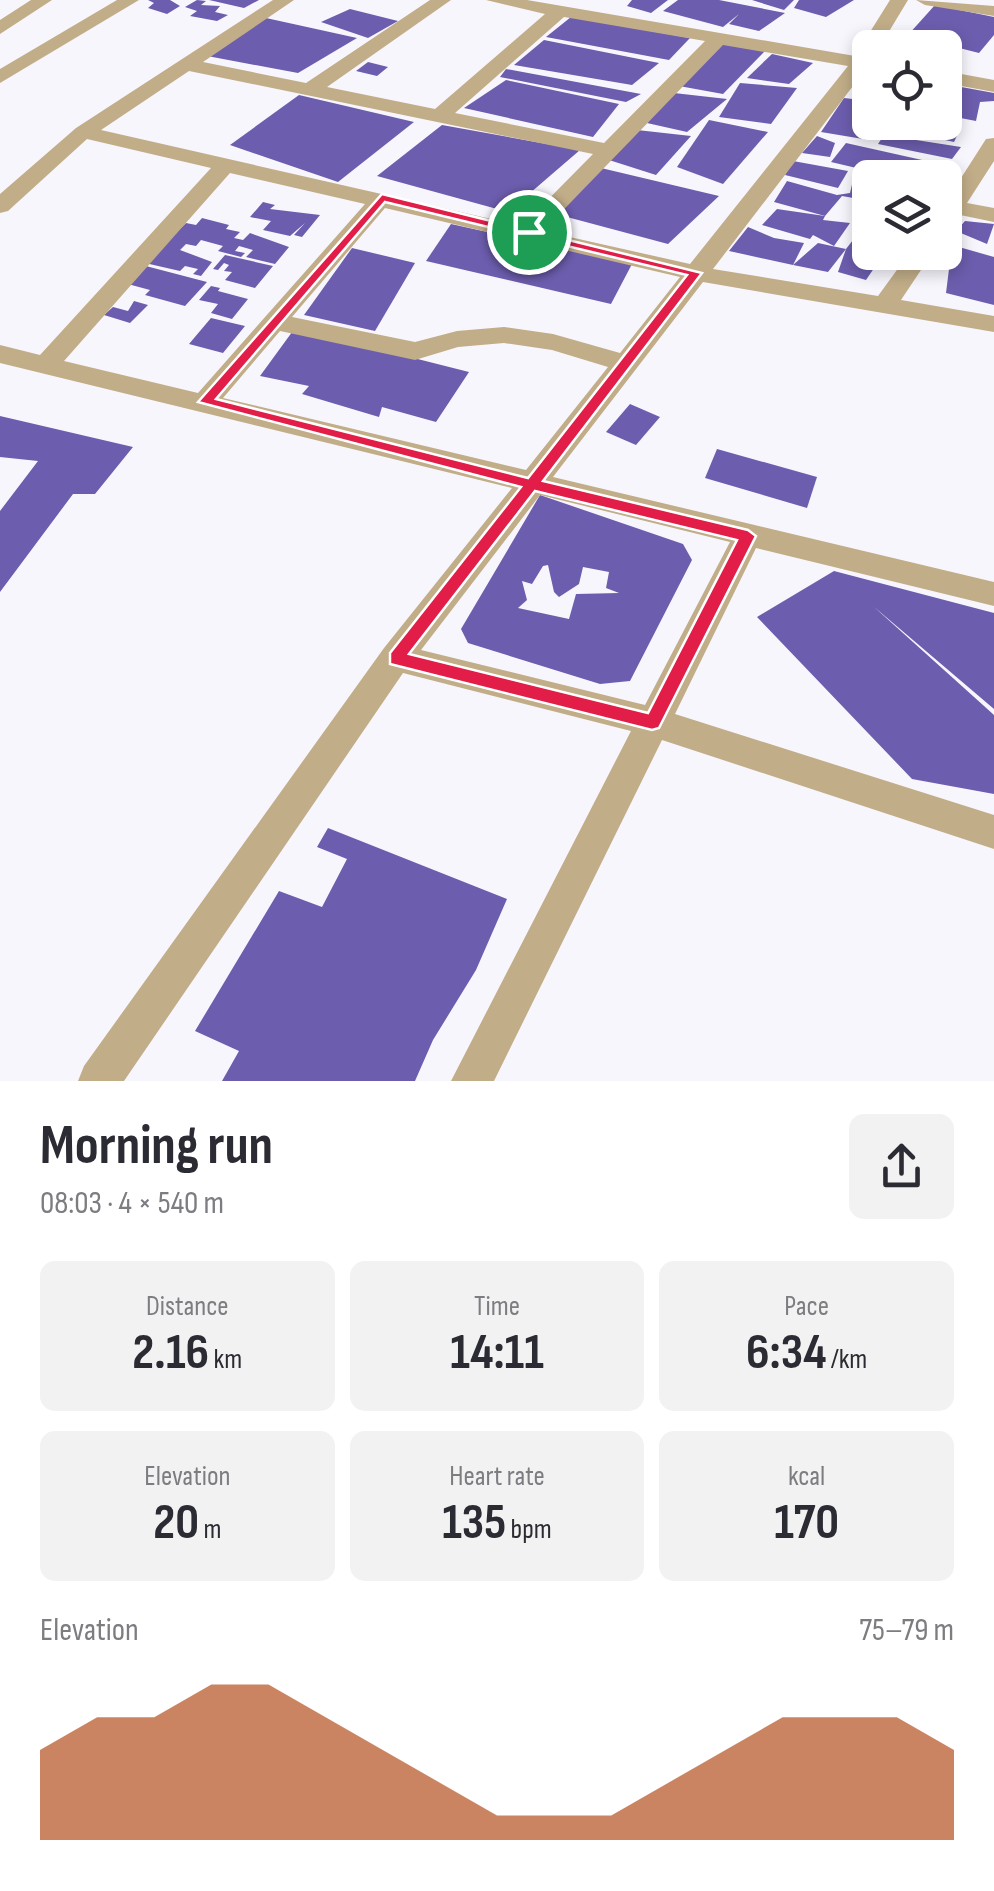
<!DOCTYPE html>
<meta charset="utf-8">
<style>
:root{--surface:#fff;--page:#f2f2f3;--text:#2b2b33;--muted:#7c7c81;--accent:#b65120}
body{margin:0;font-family:"Sofia Sans Condensed",sans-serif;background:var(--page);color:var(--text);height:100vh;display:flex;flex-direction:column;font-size:38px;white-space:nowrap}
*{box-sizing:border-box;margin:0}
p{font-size:32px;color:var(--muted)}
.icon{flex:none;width:55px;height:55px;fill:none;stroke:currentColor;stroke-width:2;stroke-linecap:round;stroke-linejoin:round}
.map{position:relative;height:1081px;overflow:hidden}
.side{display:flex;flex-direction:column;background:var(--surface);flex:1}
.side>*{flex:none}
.buttons{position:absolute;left:852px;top:30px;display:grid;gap:20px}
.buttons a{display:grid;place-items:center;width:110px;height:110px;border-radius:15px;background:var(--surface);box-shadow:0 5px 15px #0003;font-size:50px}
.pin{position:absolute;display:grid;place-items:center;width:85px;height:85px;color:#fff;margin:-42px;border:5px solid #fff;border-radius:50%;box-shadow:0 2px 10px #0007}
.round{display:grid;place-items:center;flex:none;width:105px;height:105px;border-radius:15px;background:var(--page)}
.headline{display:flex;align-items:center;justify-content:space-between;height:170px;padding:0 40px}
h1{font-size:55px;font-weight:700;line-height:75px}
.metrics{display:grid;grid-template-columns:repeat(3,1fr);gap:15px;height:170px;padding:10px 40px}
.metrics div{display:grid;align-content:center;border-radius:15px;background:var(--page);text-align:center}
.metrics b{font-size:50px;font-weight:700}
.metrics small{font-size:28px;font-weight:400}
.metrics p{font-size:28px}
.chart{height:280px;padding:20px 40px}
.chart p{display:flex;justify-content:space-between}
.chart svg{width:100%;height:180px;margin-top:10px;fill:var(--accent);opacity:.7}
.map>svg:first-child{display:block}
.building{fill:#6d5dae;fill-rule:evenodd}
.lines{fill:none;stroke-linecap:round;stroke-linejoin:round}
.minor{fill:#c1ad88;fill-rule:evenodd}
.route{fill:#e11d48;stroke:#fff;stroke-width:2.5;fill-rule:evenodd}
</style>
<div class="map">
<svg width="994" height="1081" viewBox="0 0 994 1081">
<rect width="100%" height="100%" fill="#f8f6fd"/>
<!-- building -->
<g class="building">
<path d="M148,0H170L180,6L167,14L148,8L154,3Z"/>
<path d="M197,0L206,1L201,5L220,6L215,12L228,15L217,21L190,16L197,11L185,7Z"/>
<path d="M209,0H259L244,8Z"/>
<path d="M632,0H668L651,13L627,6Z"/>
<path d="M678,0H719L785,13L759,31L729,24L739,14L723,27L663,11Z"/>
<path d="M752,0H794L784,10Z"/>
<path d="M799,0H854L826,17L794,8Z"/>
<path d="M935,5L994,17V35L979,53L908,35Z"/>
<path d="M350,9L398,21L368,38L321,22Z"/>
<path d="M571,17L690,38L669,60L546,37Z"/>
<path d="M266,18L357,38L298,73L202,55Z"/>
<path d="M544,40L659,63L632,85L514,65Z"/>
<path d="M722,44L765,51L723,94L679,86Z"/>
<path d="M772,54L813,63L789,84L747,78Z"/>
<path d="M368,62L388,67L377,76L356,71Z"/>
<path d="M506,69L641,94L626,102L500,77Z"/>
<path d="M506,80L619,104L593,137L464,108Z"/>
<path d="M740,83L797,88L771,124L719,117Z"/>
<path d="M945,84L994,93V101L980,102L976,121L945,115Z"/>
<path d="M674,93L727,99L687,132L647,123Z"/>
<path d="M299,95L414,122L338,182L230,145Z"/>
<path d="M844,98L870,101V122H874L869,140L821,132Z"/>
<path d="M709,120L768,132L723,184L677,167Z"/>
<path d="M945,121L962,125L954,142L891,128L896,122Z"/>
<path d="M442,125L580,150L508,212L377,176Z"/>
<path d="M637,130L691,136L656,175L609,160Z"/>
<path d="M884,135L961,147L952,159L878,144Z"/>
<path d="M817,136L835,143L830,157L802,153Z"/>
<path d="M846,143L940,164L932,178H899L831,162Z"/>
<path d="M793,161L848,171L838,188L785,175Z"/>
<path d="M601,168L719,196L668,244L552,213Z"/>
<path d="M854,176L870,180V201L842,196L825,216L774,202L787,181L837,195L850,193Z"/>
<path d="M263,202L275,205L270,209L320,215L302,237L294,235L305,223L290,236L263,230L271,221L250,217Z"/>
<path d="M777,209L825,216L823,220L850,223L834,246L813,235L810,239L762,225Z"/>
<path d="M202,218L229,225L226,229L240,232L234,238L243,240L250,233L289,247L275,264L246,257L253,250L239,246L235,251L245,253L241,257L218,251L223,246L201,240L196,246L186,244L180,250L212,262L201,276L193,274L198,269L185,266L180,271L145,263L186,223L196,225Z"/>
<path d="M965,221L994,224L987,244L956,231Z"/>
<path d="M451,224L632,264L611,304L426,261Z"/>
<path d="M748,227L774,238L804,243L793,265L729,251Z"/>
<path d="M863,227L870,229V252H885L866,280L838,272L846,249Z"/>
<path d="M818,243L846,249L828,272L793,265Z"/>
<path d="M952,245L994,257V305L946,293Z"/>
<path d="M352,248L415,263L375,331L304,315Z"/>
<path d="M225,255L273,266L255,288L225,280L232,272L224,271L229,265L224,263L218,270L213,269Z"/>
<path d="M142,265L207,282L185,306L145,295L150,290L124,283Z"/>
<path d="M211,286L220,288L218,291L248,299L232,319L211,313L218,304L199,300Z"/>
<path d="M134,301L148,305L130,323L104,315L113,307L128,311Z"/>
<path d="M211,318L245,326L223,353L189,344Z"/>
<path d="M295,328L469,372L436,422L382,407L379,417L302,394L309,386L260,376Z"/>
<path d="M630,404L660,417L636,445L606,432Z"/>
<path d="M0,416L133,447L95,494H73L0,592V511L38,461L0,457Z"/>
<path d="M717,449L817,477L807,508L705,478Z"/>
<path d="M540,495L683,544L692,560L630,681L600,684L468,643L461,629ZM548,565L554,592L559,597L579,584L583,567L609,572L606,588L619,593L576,594L569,619L518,608L527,600L522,581L532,584L543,566Z"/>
<path d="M834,571L994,613V709L873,606L994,715V794L912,779L757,617Z"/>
<path d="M328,828L507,899L476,970L433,1040L415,1081H222L239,1051L195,1031L279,891L322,907L347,859L317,847Z"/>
</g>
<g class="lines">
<!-- minor -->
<g class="minor">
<path d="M31,0H52L0,34V20Z"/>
<path d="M117,0H139L0,83V69Z"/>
<path d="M273,0H294L203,62L306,83L430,0H451L327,87L435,109L545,14L486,0H527L855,56L890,0H908L879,48H870V70L866,69L713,269L878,296L910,252H933L901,300L994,316V332L703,282L553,477L994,582V606L756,548L675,714L994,815V849L662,740L494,1081H451L631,731L403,673L124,1081H78L84,1066L384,648L512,488L0,363V345L40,355L211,168L87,139L8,211L0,213V194L76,128ZM564,17L705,41L604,143L455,113ZM723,45L848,66L690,264L543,231ZM189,71L593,154L522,226L101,130ZM230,173L365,204L198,393L64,361ZM385,208L680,277L620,353L553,334L504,327L457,331L415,342L292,317ZM280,331L415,360L458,347L504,343L552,350L608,367L526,470L223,398ZM540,495L730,542L645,705L421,650Z"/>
<path d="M916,0L994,6V16L925,5Z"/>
<path d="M945,71L994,80V92L945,83Z"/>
<path d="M994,138V161L967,203L994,208V222L960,215L953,225L945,227V203L986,139Z"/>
</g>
</g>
<!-- route -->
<path class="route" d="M382,194L702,273L543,481L748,530L756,536L659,728L652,730L390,664V653L521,487L198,402ZM385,202L687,275L528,478L216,399ZM535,491L737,540L648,713L409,654Z"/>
</svg>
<div class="buttons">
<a><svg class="icon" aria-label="locate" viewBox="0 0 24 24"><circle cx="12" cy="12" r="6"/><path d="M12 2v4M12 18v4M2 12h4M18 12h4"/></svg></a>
<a><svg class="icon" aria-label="layers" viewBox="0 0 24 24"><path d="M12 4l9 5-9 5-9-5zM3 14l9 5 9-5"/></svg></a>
</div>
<div class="pin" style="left:529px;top:232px;background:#1e9e55"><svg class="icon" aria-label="arrive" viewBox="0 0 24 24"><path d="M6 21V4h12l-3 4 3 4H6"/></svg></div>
</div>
<section class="side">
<div class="headline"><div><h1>Morning run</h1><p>08:03 · 4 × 540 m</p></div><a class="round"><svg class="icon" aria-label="share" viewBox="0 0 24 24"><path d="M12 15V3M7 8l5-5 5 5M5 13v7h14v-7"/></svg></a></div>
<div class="metrics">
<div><p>Distance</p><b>2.16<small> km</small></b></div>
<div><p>Time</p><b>14:11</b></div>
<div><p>Pace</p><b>6:34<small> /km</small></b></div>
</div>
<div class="metrics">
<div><p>Elevation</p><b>20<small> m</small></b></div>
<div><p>Heart rate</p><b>135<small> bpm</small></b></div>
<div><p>kcal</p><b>170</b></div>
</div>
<div class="chart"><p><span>Elevation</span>75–79 m</p>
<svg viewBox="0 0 160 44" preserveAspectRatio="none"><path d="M0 44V22L10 14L20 14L30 6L40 6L50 14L60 22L70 30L80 38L90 38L100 38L110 30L120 22L130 14L140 14L150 14L160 22V44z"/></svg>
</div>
</section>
